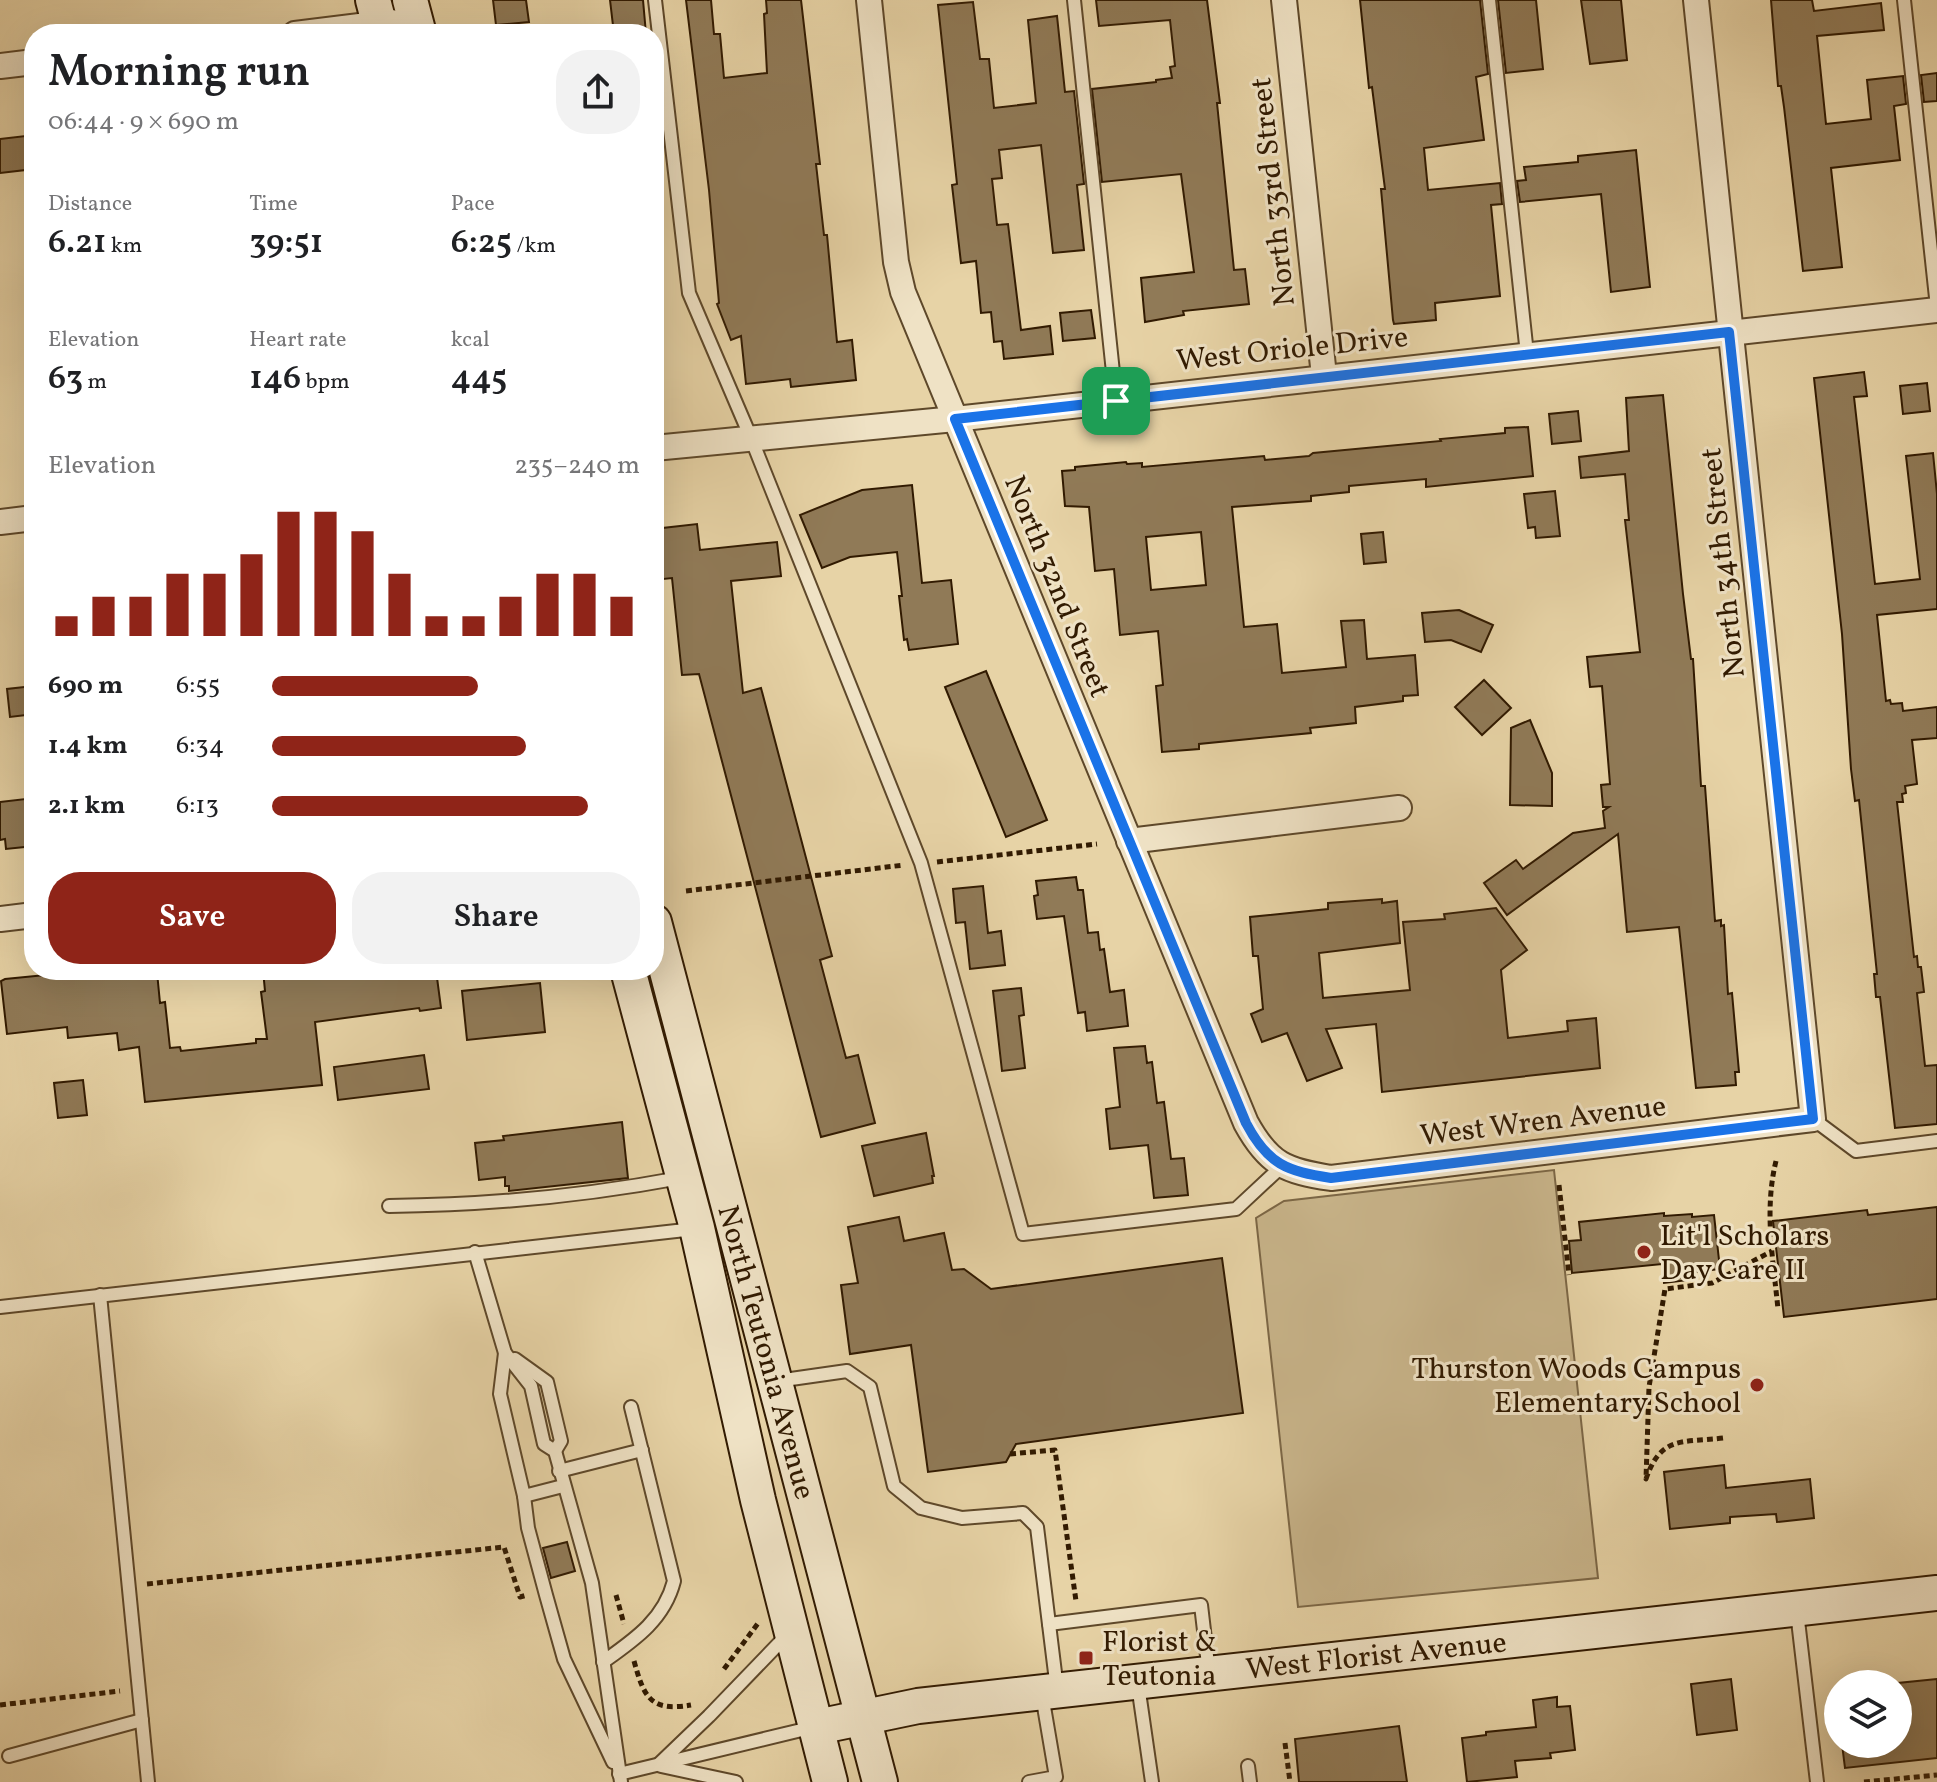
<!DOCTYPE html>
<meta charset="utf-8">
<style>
:root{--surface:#fff;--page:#f2f2f2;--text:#202124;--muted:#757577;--accent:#8f2418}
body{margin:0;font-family:Vollkorn,serif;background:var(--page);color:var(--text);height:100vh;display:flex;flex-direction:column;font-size:30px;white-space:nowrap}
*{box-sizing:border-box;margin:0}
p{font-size:26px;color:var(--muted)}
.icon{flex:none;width:44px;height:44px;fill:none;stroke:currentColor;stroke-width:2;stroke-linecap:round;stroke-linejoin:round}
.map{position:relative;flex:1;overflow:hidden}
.details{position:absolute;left:24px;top:24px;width:640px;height:956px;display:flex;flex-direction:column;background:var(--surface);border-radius:32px;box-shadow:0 8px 32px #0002}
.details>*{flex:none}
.controls{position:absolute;left:1824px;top:1670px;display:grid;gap:16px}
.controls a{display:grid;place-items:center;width:88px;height:88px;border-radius:50%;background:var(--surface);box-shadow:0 8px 32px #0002;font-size:40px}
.pin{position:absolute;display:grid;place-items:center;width:68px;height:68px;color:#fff;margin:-34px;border-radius:16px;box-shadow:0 4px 12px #0006}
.round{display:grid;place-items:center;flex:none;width:84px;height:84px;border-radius:32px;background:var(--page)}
.summary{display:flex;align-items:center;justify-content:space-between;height:136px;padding:0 24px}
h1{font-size:44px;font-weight:600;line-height:60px}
.stats{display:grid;grid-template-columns:repeat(3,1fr);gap:12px;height:136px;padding:8px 24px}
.stats div{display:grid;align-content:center}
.stats b{font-size:34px;font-weight:600}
.stats small{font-size:22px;font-weight:400}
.stats p{font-size:22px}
.chart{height:224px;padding:16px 24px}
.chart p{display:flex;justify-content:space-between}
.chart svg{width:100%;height:144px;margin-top:8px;stroke:var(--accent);stroke-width:6}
.action{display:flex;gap:16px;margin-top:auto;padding:16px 24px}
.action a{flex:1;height:92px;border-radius:32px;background:var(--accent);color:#fff;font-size:32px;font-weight:600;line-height:92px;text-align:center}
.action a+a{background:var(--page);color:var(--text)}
ul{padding:0 24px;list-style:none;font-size:26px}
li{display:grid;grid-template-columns:128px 96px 1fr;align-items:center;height:60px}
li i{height:20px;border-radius:10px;background:var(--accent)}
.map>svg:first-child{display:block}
.green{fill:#c8b48a;stroke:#7c6746;stroke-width:2}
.building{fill:#907a57;stroke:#311a01;stroke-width:2;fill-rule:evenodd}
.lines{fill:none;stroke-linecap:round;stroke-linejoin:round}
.lane-casing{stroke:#5e482a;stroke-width:16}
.street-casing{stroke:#5e482a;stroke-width:28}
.secondary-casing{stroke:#311a01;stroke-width:38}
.path{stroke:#311a01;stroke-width:5;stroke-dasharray:6 4;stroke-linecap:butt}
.lane{stroke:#efe2c5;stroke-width:12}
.street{stroke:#efe2c5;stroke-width:24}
.secondary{stroke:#efe2c5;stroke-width:34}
.route-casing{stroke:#fff;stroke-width:16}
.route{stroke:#1a73e8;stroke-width:10}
.poi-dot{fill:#8f2418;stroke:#efe2c5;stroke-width:3}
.labels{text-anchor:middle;stroke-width:6;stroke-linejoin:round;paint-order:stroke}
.street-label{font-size:30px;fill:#311a01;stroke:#efe2c5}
.poi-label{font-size:30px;fill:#311a01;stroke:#efe2c5;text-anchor:start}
</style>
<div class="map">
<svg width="1937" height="1782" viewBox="0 0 1937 1782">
<rect width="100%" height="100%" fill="#e7d3a6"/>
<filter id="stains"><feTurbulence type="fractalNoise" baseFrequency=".0025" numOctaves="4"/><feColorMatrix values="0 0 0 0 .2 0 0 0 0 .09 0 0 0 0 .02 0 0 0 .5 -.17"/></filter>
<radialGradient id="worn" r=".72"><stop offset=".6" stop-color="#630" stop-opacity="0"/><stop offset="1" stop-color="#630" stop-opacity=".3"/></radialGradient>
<!-- green -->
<path class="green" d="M1554,1170L1598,1578L1298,1607L1256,1218L1284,1201Z"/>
<!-- building -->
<g class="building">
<path d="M493,0H526L529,22L496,25Z"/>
<path d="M610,0H643L646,34H614Z"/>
<path d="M686,0H711L714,34H720L724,78L767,73L764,14L767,13L766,0H801L820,164H816L824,235H827L837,342L852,340L856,380L791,387L790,379L746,384L741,336L731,340L717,304L719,303L709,190Z"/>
<path d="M1096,0H1207L1220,103H1217L1234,270L1245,269L1249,304L1183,311L1184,315L1145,322L1141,278L1194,272L1181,174L1102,182L1092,89L1156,82V80L1172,78L1170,67L1175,66L1170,20L1099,26Z"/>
<path d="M1360,0H1480L1488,74L1476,77L1484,140L1424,148L1428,190L1500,183L1502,204L1491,205L1500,296L1435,303L1436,320L1394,324L1393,320L1381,189H1385L1372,87L1369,88Z"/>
<path d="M1498,0H1536L1543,69L1506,73Z"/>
<path d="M1581,0H1621L1627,60L1590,64Z"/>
<path d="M1771,0H1812L1814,11L1881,3L1884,30L1817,36L1826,124L1871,119L1867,80L1903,76L1906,104L1894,106L1900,160L1831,168L1842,267L1803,271L1784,107L1781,86H1778Z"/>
<path d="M973,2L980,59H989L994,108L1036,103L1028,20L1057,16L1065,92L1074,91L1084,184L1077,185L1084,250L1053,253L1041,145L999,150L1002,178L992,179L997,225L1008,224L1021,330L1050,326L1053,354L1004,359L1002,341L994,342L991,312L981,313L976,261L961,263L952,185L957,184L938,5Z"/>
<path d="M1937,73V101L1924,102L1921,75Z"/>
<path d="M34,135V169L0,173V139Z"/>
<path d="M1636,150L1650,287L1611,292L1601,194L1520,202L1517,181L1526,180L1524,167L1578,162V156Z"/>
<path d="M1091,310L1095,338L1063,341L1060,313Z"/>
<path d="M1864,372L1867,396L1854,397L1875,584L1920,579L1906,456L1933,453L1937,494V609L1877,615L1886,701L1890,700L1891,704L1902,703L1903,711L1937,707V738L1912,740L1917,784L1905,786L1906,793L1902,794L1903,802H1897L1914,957L1917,956L1918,967H1921L1924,992L1917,993L1925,1066L1937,1065V1124L1895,1128L1880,997H1876L1874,974H1877L1859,800L1855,801L1851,769L1842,634L1814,378Z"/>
<path d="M1927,383L1930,411L1903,414L1900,386Z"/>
<path d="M1663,395L1683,594L1691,659H1693L1701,786H1705L1715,921L1721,920V926L1724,925L1728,994L1732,993L1739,1072H1735L1736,1085L1696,1088L1679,927L1627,932L1618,834L1507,915L1484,883L1516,860L1523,869L1573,833L1605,828L1603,811L1609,807H1603L1601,785L1610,784L1602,686L1590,687L1587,657L1640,652L1625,520H1629L1625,474L1581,478L1579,457L1629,451L1626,398Z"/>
<path d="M1578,411L1581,441L1552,444L1549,414Z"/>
<path d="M1528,427L1533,476L1426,487V479L1349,486V492L1311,496V501L1232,507L1244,627L1277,624L1282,673L1346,667L1341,621L1364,620L1367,659L1415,655L1418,695L1403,696V701L1355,707L1356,723L1310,728L1311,733L1199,744V749L1162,752L1156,686L1163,685L1158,631L1120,635L1114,569L1095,571L1089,507L1065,506L1062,471L1075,470V467L1126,462L1127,464L1142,463V467L1264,456L1265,460L1309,456L1313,453L1441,441L1440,439L1505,433V428ZM1201,532L1206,585L1151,590L1146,537Z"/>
<path d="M912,485L922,583L951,580L958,644L909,650L907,639L904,640L899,596H902L897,552L850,557L822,568L800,515L862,490Z"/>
<path d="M1555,491L1560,536L1536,538L1535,527L1528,528L1524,494Z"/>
<path d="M697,524L700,550L777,542L781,576L731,581L743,693L761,688L832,956L820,960L846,1058L858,1055L875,1123L821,1137L699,674L682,675L672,578L654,580V529Z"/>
<path d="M1383,532L1386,562L1364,564L1361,534Z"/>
<path d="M1459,610L1493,625L1481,652L1451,640L1425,642L1422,613Z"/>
<path d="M986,671L1047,820L1006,837L945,687Z"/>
<path d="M1484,680L1511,708L1482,735L1455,707Z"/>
<path d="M33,686L34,714L10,717L7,689Z"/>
<path d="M1530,720L1552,773V806L1510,805L1511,728Z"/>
<path d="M34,798V846L6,849L5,839L0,840V802Z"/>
<path d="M1076,877L1078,890H1083L1088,933L1098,932L1100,950L1104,949L1110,992L1124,990L1128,1026L1087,1031L1085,1012L1078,1013L1064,916L1037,919L1034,896L1038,895L1036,881Z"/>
<path d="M983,886L988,933L1001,931L1005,965L970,969L965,922L956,923L953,889Z"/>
<path d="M1382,899V903L1397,901L1400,943L1319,953L1323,998L1410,990L1403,922L1445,919L1444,914L1496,908L1527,950L1501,970L1508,1038L1568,1031L1567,1021L1596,1018L1600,1068L1382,1092L1376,1024L1326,1029L1342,1068L1307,1081L1287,1033L1262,1042L1251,1014L1263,1009L1258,956H1253L1250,917L1328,909V903Z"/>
<path d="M96,970L97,978L157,972L160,1003L165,1002L170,1048L180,1047L181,1051L256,1043V1039H267L261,992L265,991L263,970H436L441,1008L420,1011L419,1008L315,1022L322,1085L145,1102L139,1047L119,1050L117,1033L68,1038L67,1027L7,1034L1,981L5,979Z"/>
<path d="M540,983L545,1032L467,1040L462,991Z"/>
<path d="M1021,988L1024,1015L1019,1016L1025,1068L1002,1071L993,991Z"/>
<path d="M1145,1046L1147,1063L1152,1062L1157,1103L1164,1102L1171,1159L1184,1158L1188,1195L1154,1198L1148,1145L1110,1149L1106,1109L1120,1107L1114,1048Z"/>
<path d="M424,1055L429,1089L338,1100L334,1067Z"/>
<path d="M83,1080L87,1115L58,1118L54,1083Z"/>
<path d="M622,1122L628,1178L509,1191V1186H505V1177L479,1180L475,1143L504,1140L503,1136Z"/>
<path d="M926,1133L934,1176H932L933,1183L874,1196L862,1146Z"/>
<path d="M1937,1207V1299L1784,1317L1773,1221L1867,1210L1868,1215Z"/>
<path d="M1664,1213V1216L1692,1214V1217L1714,1215L1720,1269L1688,1273L1689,1280L1664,1283L1662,1264L1572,1273L1569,1241L1581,1240L1579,1222Z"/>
<path d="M899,1217L904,1241L944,1233L952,1270L964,1269L991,1289L1222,1258L1243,1413L1016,1444L1006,1462L928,1472L911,1345L850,1354L841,1285L858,1283L848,1227Z"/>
<path d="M1724,1465L1726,1488L1810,1479L1814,1518L1777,1522L1776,1514L1730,1517V1523L1670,1529L1664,1472Z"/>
<path d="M567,1542L575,1571L551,1578L543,1548Z"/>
<path d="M1731,1679L1737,1730L1697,1735L1691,1684Z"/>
<path d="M1937,1679V1758L1845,1768L1842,1744H1898V1683Z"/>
<path d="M1557,1697V1707L1570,1706L1575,1750L1550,1753L1551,1758L1515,1761L1517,1777L1467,1782L1462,1738L1486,1735V1732L1536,1727L1533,1700Z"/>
<path d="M1399,1726L1407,1782H1299L1295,1739Z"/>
</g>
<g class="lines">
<defs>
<g id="lane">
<path d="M655,0L689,293L751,438L921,863L1023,1234L1236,1209L1281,1167"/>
<path d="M1074,0L1116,401"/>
<path d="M1489,0L1527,354"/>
<path d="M1904,0L1937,307"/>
<path d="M1813,1119L1856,1151L1937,1141"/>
<path d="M389,1206C487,1205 584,1196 680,1178"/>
<path d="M475,1252L505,1353L531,1386L544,1444L555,1451L592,1583L621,1782"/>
<path d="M100,1295L148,1782"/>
<path d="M0,1307L694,1229"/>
<path d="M505,1353L500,1394L524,1496L528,1528L546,1595L564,1659L613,1762"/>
<path d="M515,1359L547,1382L561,1441L555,1451"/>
<path d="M777,1381L847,1371L870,1387L894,1486L921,1508L962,1518L1023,1513L1037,1527L1057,1689"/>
<path d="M559,1471L642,1450"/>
<path d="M524,1496L563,1486"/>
<path d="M1797,1612L1817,1782"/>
<path d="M1049,1624L1201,1605L1209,1673"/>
<path d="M603,1662C634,1640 664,1620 674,1581L631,1407"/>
<path d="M1138,1685L1152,1782"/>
<path d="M9,1756L142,1720"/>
<path d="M660,1763L709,1716L788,1634"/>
<path d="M661,1766L736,1782"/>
<path d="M1248,1766L1250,1782"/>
<path d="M619,1774L814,1727"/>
<path d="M1029,1782L1056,1777L1042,1695"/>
</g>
<g id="street">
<path d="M869,0L896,262L903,292L1246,1123C1269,1165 1286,1171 1331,1178L1813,1119L1696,0"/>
<path d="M1284,0L1324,376"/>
<path d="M295,34L392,22"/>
<path d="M0,66L34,62"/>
<path d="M654,448L955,419L1937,310"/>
<path d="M0,522L34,518"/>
<path d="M1129,841L1399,808"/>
<path d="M0,919L34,915"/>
</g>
<g id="secondary">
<path d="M373,0L382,34"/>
<path d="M410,0L419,34"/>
<path d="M654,922L880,1782"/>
<path d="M628,970L697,1228L758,1500L830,1782"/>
<path d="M817,1727L918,1706L1937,1593"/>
</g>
</defs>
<!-- lane casing -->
<use href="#lane" class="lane-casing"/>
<!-- street casing -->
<use href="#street" class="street-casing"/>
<!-- secondary casing -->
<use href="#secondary" class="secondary-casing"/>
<!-- path -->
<g class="path">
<path d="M937,862L1097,844"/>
<path d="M686,891L904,865"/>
<path d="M1776,1161C1764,1210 1773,1259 1778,1309"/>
<path d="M1559,1185L1569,1275"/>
<path d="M1723,1438C1682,1443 1661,1435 1646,1479L1649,1387L1665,1289L1712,1283L1772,1251"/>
<path d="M1010,1454L1055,1450L1076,1601"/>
<path d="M147,1584L504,1547L520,1597L527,1595"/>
<path d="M616,1595L624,1624"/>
<path d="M634,1661C644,1697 650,1712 691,1705"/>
<path d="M724,1669L759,1622"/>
<path d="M0,1705L120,1691"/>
<path d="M1285,1743L1290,1782"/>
<path d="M1864,1782L1937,1775"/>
</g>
<!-- lane -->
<use href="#lane" class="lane"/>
<!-- street -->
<use href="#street" class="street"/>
<!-- secondary -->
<use href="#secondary" class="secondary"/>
</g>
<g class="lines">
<defs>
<path id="route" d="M1729,332L1813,1119L1331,1178C1287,1171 1268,1165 1246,1123L955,419Z"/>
</defs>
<!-- route casing -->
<use href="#route" class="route-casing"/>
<!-- route -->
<use href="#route" class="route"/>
</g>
<!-- markers -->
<g class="poi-dot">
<circle cx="1644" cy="1252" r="8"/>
<circle cx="1757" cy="1385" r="8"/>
<rect x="1078" y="1650" width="16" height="16" rx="4"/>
</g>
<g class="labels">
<!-- street labels -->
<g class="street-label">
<text transform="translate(1272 192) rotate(-96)" y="10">North 33rd Street</text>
<text transform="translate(1292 348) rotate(-6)" y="10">West Oriole Drive</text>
<text transform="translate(1722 563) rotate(-96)" y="10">North 34th Street</text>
<text transform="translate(1058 586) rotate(68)" y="10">North 32nd Street</text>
<text transform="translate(1543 1120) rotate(-7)" y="10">West Wren Avenue</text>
<text transform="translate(767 1352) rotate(75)" y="10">North Teutonia Avenue</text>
<text transform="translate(1376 1655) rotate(-6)" y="10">West Florist Avenue</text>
</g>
<!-- poi labels -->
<g class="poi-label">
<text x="1660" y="1245">Lit'l Scholars<tspan x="1660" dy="34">Day Care II</tspan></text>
<text x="1741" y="1378" text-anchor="end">Thurston Woods Campus<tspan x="1741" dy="34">Elementary School</tspan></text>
<text x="1102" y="1651">Florist &amp;<tspan x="1102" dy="34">Teutonia</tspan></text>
</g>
</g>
<rect width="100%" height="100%" filter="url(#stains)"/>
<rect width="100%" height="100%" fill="url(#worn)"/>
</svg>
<div class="controls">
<a><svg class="icon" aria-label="layers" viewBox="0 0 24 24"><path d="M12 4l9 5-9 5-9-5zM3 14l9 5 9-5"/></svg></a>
</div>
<div class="pin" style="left:1116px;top:401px;background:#1e9e55"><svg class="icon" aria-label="arrive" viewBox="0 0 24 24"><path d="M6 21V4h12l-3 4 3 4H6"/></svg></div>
<section class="details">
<div class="summary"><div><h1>Morning run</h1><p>06:44 · 9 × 690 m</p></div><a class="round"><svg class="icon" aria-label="share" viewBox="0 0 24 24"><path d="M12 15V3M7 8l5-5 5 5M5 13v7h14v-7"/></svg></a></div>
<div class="stats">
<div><p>Distance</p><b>6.21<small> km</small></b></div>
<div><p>Time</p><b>39:51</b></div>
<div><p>Pace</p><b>6:25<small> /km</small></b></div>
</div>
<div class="stats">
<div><p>Elevation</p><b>63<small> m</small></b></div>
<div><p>Heart rate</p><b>146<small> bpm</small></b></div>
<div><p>kcal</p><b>445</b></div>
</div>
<div class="chart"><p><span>Elevation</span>235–240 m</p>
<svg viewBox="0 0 160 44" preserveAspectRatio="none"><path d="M5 44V38M15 44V32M25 44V32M35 44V25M45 44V25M55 44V19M65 44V6M75 44V6M85 44V12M95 44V25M105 44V38M115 44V38M125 44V32M135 44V25M145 44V25M155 44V32"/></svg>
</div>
<ul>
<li><b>690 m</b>6:55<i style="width:56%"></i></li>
<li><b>1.4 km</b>6:34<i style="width:69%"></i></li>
<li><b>2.1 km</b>6:13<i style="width:86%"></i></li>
</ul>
<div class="action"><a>Save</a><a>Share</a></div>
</section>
</div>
